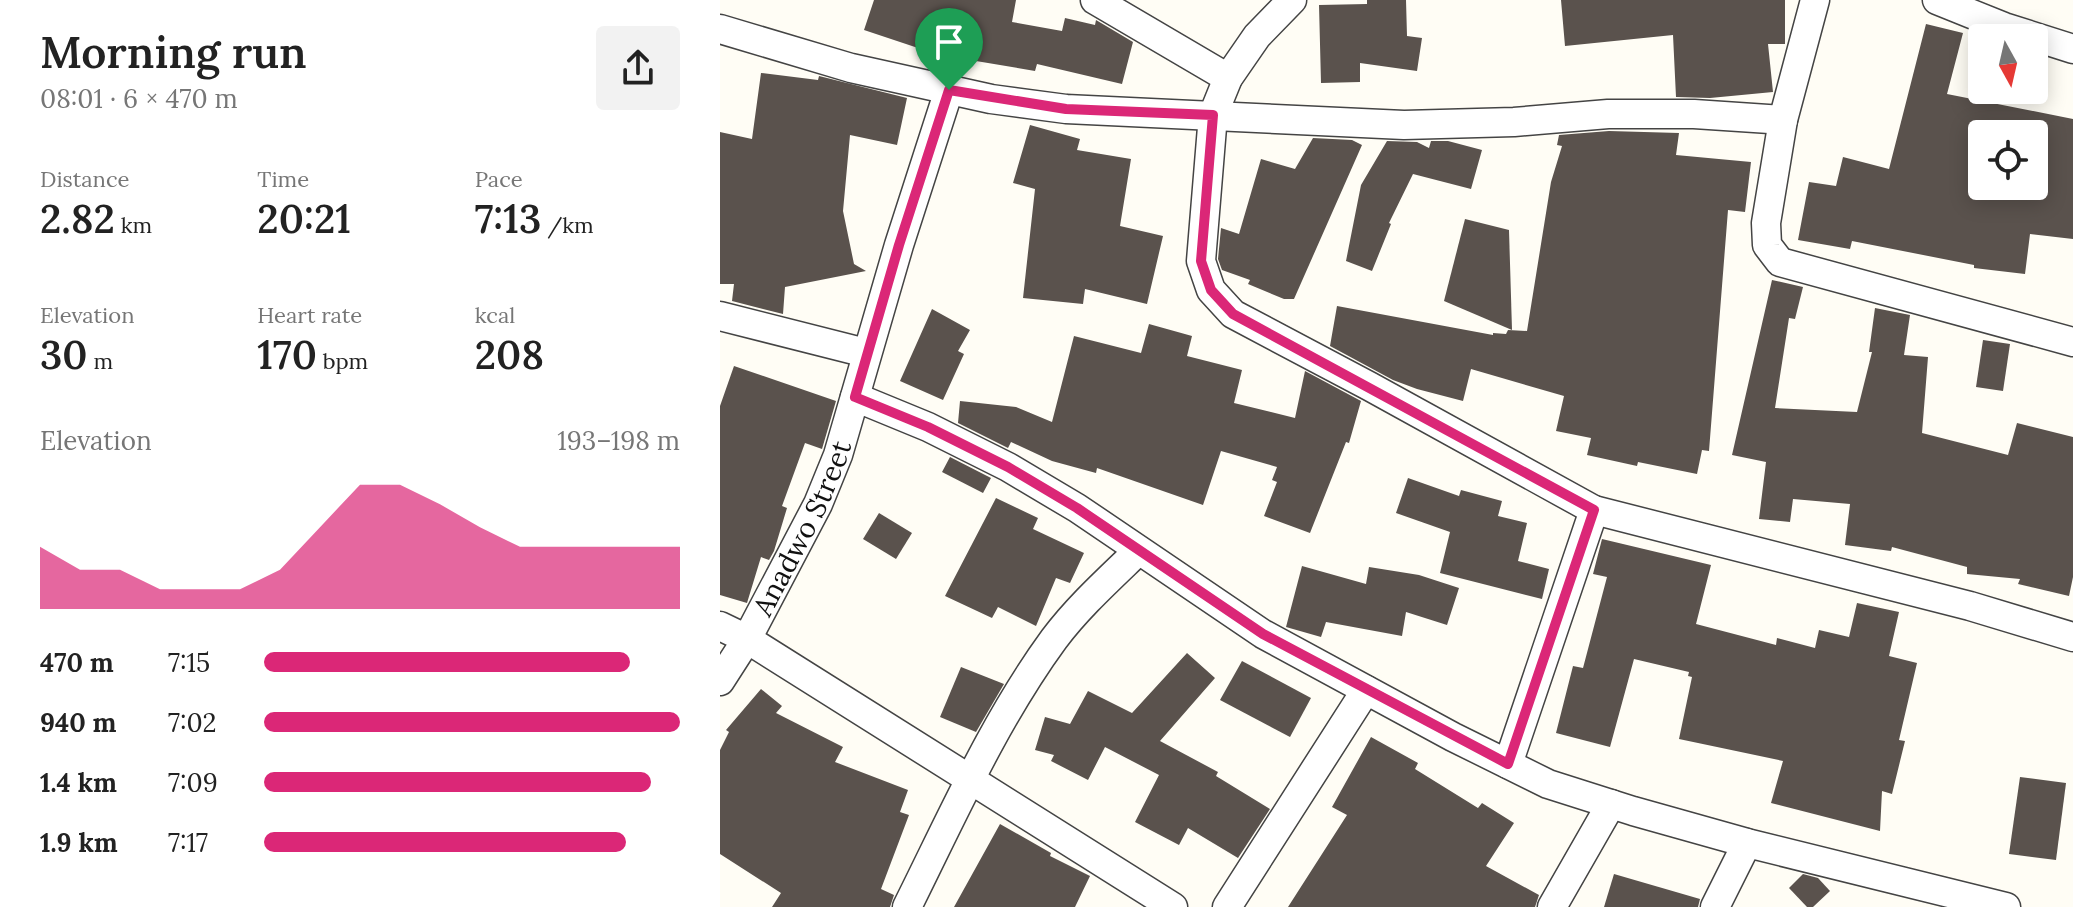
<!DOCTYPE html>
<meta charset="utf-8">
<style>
:root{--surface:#fff;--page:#f2f2f2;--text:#222;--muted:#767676;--accent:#db2777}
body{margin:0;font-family:Lora,serif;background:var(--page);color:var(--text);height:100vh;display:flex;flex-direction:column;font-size:30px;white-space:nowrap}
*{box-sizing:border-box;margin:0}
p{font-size:26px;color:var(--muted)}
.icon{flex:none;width:44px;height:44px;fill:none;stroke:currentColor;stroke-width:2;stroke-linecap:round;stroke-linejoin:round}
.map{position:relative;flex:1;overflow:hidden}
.panel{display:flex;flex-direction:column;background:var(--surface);width:720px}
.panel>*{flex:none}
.needle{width:52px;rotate:172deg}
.fabs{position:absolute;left:1248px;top:24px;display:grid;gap:16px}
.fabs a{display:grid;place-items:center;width:80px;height:80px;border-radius:8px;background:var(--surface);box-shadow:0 4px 20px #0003;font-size:40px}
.pin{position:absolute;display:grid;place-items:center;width:68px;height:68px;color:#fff;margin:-82px -34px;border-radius:50% 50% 50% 0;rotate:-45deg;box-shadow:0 0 8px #0007}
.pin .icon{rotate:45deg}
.round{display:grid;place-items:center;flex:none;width:84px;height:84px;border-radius:8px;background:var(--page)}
.headline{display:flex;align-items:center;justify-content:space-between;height:136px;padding:0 40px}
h1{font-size:44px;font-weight:600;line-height:60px}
.metrics{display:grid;grid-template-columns:repeat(3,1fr);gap:12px;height:136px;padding:8px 40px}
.metrics div{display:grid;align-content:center}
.metrics b{font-size:40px;font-weight:600}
.metrics small{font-size:22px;font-weight:400}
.metrics p{font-size:22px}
.chart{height:224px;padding:16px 40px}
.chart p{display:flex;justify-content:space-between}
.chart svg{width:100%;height:144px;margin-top:8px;fill:var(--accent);opacity:.7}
ul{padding:0 40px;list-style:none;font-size:26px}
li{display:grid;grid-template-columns:128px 96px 1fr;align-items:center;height:60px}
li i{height:20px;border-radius:10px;background:var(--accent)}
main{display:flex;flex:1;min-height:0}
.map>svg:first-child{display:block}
.building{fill:#5a524d;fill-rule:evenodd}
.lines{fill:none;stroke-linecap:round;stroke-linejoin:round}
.street-casing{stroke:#444;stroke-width:31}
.street{stroke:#fff;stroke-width:28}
.route-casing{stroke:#fff;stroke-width:16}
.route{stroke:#db2777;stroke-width:10}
.labels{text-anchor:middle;stroke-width:8;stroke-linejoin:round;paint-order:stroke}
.street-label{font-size:28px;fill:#111;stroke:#fff}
</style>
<main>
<section class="panel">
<div class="headline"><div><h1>Morning run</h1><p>08:01 · 6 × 470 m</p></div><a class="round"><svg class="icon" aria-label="share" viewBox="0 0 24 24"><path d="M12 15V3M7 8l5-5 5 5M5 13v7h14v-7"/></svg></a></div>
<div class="metrics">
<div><p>Distance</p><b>2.82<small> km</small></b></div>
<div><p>Time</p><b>20:21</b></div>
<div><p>Pace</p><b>7:13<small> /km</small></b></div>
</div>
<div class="metrics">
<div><p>Elevation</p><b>30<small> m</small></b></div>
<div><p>Heart rate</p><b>170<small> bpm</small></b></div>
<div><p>kcal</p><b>208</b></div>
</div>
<div class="chart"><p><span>Elevation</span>193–198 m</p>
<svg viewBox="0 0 160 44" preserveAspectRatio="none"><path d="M0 44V25L10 32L20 32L30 38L40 38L50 38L60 32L70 19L80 6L90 6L100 12L110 19L120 25L130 25L140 25L150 25L160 25V44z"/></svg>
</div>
<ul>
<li><b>470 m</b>7:15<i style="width:88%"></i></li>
<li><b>940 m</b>7:02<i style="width:100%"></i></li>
<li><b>1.4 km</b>7:09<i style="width:93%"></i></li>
<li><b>1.9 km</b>7:17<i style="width:87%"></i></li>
</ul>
</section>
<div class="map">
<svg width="1353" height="907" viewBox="0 0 1353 907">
<rect width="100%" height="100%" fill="#fffdf5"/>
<!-- building -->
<g class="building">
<path d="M154,0H296L292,22L342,31L345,18L375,25L376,20L413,42L402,84L317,64L315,71L250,60L249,65L144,30Z"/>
<path d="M647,0H686L687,36L702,38L697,71L640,63V82L601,83L599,5L647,4Z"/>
<path d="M841,0H1065V44H1048L1053,92L990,98L956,97L953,35L845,46Z"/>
<path d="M1206,24L1243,33L1227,94L1353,119V239L1310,234L1305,274L1254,268V265L1132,241L1130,249L1078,240L1089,182L1116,186L1123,157L1169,169ZM1262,134H1314V186H1262Z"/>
<path d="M41,73L98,80L99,76L187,98L177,145L130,135L123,211L134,264L146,271L65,287L63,314L12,301L14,284H0V132L32,139Z"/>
<path d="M310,125L360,139L357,150L411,159L400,226L443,236L427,304L365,289L363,304L303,298L315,189L293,183Z"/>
<path d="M889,131L959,133L956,155L1031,162L1025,212L1008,210L989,451L982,450L977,474L918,462L917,466L867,455L871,438L836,431L844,396L751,369L743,401L697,389L673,380L610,346L617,306L773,335V333L786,334L788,330L807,331L831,182L842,146L837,145L839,135Z"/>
<path d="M593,138L632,140L642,145L574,299H564L528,284L530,280L502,270L498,259L501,228L519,234L541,159L575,169Z"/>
<path d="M667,141L697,142L709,148L711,141H728L762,150L751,189L693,174L669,223L671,224L652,271L626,261L641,185Z"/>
<path d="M745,219L789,230L792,330L724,301Z"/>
<path d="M1052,280L1083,287L1075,319L1069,318L1055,408L1137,412L1152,352H1149L1155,308L1190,315L1184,355L1208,357L1202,433L1288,455L1297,423L1353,437V577L1349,596L1298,584L1300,579L1247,574V567L1172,547L1171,551L1125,545L1130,504L1073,499L1070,522L1039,519L1046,462L1012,455Z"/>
<path d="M212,309L250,330L238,351L244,354L223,400L180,381Z"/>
<path d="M429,324L472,336L467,356L522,370L514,403L575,418L585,371L641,401L629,443L626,442L590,533L544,516L557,482L552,480L557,467L501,451L483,505L377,468L376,473L332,461L291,442L288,448L238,423L240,401L296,407L332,422L354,336L421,353Z"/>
<path d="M1263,340L1290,344L1283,391L1256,387Z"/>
<path d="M14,366L116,401L102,449L85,443L62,506L67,508L54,551L49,560L41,557L27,603L0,595V406Z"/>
<path d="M230,457L271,478L263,493L222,472Z"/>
<path d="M688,478L739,496L741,490L782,501L778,516L807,523L798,561L829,569L822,599L720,573L730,532L676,513Z"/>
<path d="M276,498L318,518L313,529L364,553L350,583L336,578L316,626L278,607L272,618L225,596Z"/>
<path d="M159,513L192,533L176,559L143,539Z"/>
<path d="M882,539L991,565L976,624L1056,645L1057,638L1095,648L1099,630L1129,637L1137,603L1179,612L1169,656L1197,663L1179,740L1185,741L1172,794L1162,791L1160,831L1051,803L1063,761L959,739L972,677L968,676L969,672L914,659L890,747L836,733L853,666L863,668L887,577L873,574Z"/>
<path d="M582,566L646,584L649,567L699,575L739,588L727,625L686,612L682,636L606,622L601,637L566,627Z"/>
<path d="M467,653L495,678L440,741L498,772L496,776L550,809L518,858L468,828L459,845L415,822L439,775L385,747L368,780L331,761L334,755L315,750L325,717L350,724L368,691L412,713Z"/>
<path d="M522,661L591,698L570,737L500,700Z"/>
<path d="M241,667L284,684L256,732L220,717Z"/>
<path d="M41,689L62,706L56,713L123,747L115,762L188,790L180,812L189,815L161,889L174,895L170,907H52L61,893L0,854V750L9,732L6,730Z"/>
<path d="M651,737L698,763L695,769L758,808L762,803L794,823L766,866L819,895L815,907H568L627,815L612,807Z"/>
<path d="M1300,777L1346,783L1336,860L1289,854Z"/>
<path d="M280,824L331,853L330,856L370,876L355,907H234Z"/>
<path d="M894,874L980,899L978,907H884Z"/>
<path d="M1083,874L1098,878L1110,891L1093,907H1087L1069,888Z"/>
</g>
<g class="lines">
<defs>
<g id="street">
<path d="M375,0L508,78"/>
<path d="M572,0L537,36L508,78L493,115L481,261L491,290L513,314L649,386L874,510L1250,606L1353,637"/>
<path d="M1095,0L1063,120L1046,223L1047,245L1060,262L1353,342"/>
<path d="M1217,0L1284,27L1353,49"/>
<path d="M0,29L131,68L271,99L346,109L684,125L794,122L888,114H974L1063,120"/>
<path d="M0,316L146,353"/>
<path d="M135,397L208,427L288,467L357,508L543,634L733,737L828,784L913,811L1027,843L1286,907"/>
<path d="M0,626L27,639L453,907"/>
<path id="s1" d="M0,681L27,639L98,504L118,455L179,245L229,90"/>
<path d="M788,764L874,510"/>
<path d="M187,907C232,817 274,721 334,639C358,607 389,579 418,551"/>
<path d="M507,907L646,690"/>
<path d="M832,907L891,804"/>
<path d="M995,907L1027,843"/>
</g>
</defs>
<!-- street casing -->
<use href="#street" class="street-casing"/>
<!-- street -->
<use href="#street" class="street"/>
</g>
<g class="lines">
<defs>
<path id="route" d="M229,90L346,109L493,115L481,261L491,290L513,314L874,510L788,764L543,634L357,508L288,467L208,427L135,397L179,245Z"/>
</defs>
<!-- route casing -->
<use href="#route" class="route-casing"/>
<!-- route -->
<use href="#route" class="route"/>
</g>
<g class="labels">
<!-- street labels -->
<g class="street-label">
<text dy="10" stroke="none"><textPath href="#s1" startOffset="174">Anadwo Street</textPath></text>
</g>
</g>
</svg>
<div class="fabs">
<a><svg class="needle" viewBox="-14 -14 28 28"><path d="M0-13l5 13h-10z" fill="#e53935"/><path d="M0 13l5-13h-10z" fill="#767676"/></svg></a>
<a><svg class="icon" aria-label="locate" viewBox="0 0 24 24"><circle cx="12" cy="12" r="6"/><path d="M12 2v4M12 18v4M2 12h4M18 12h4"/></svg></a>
</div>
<div class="pin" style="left:229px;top:90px;background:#1e9e55"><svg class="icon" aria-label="arrive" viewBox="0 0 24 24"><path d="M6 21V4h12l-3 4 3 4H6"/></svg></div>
</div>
</main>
